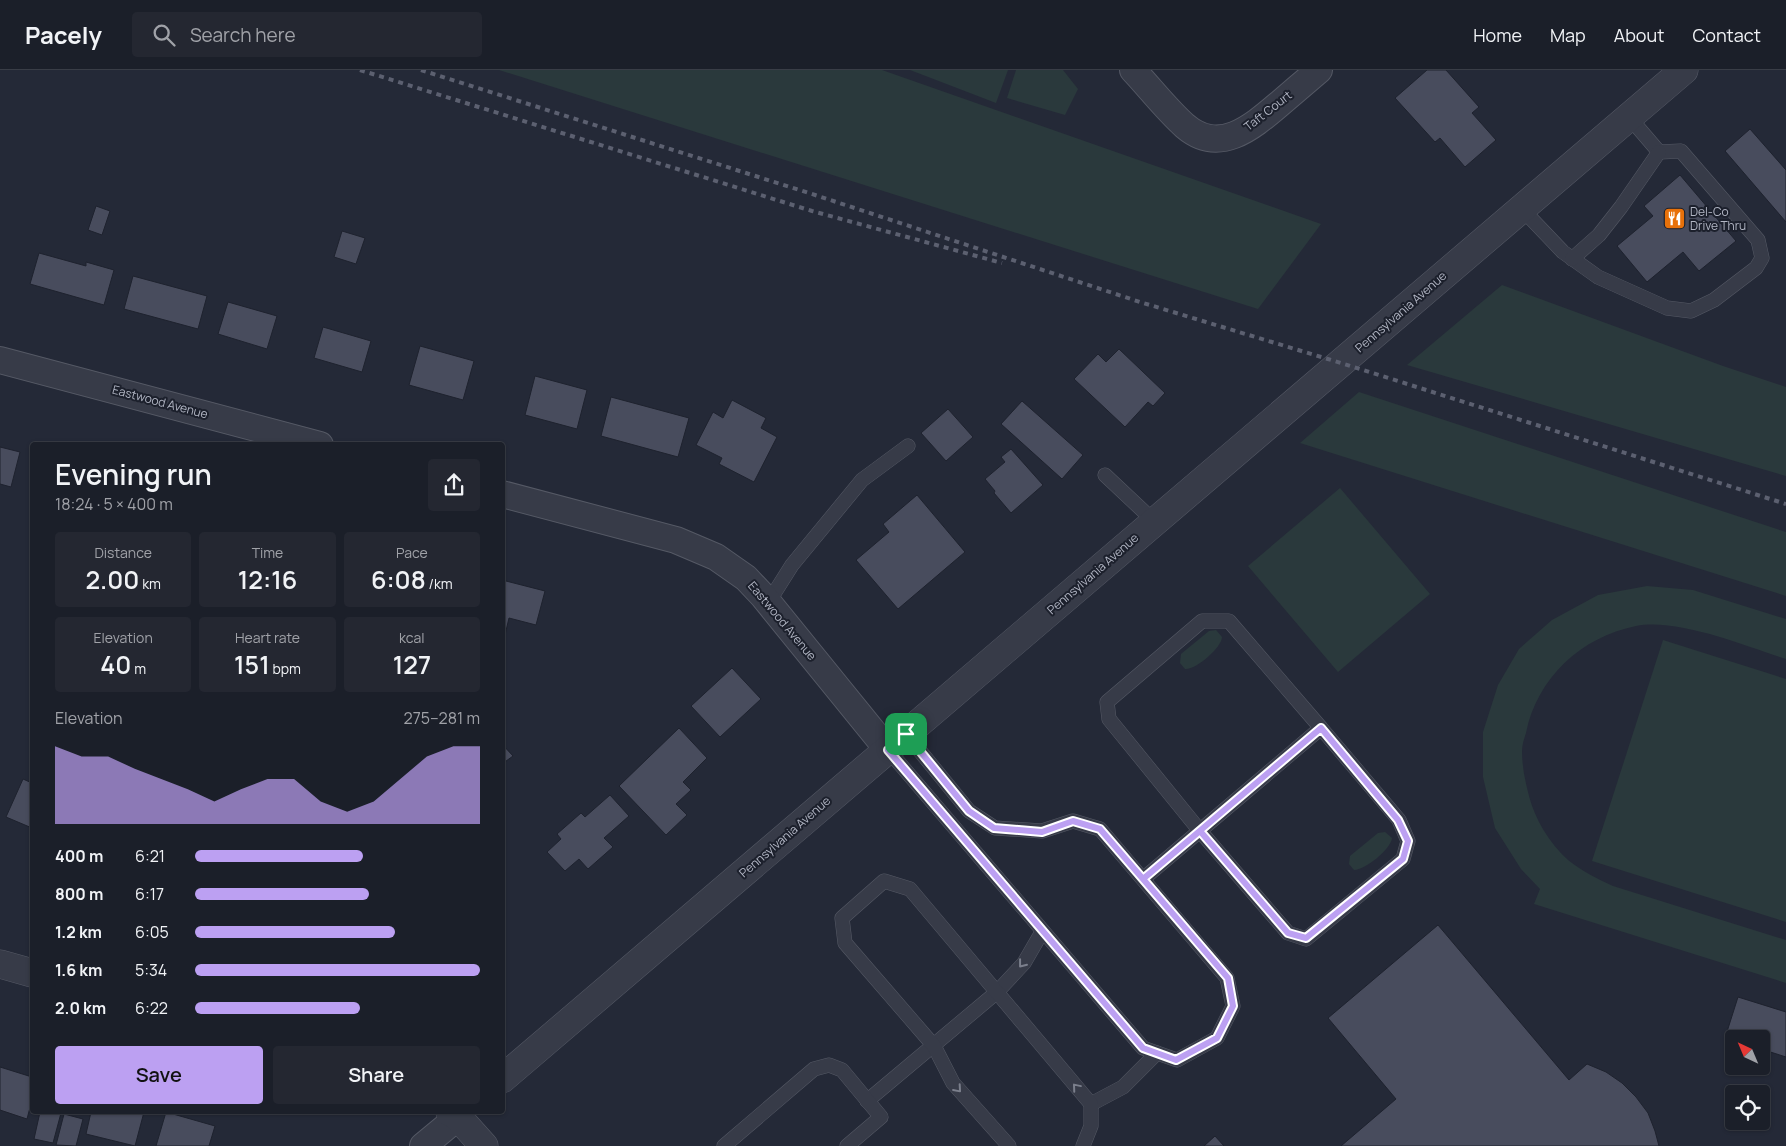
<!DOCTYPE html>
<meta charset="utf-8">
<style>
:root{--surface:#1b1f29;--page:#242731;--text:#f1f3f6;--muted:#a0a2a8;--line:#393d46;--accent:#bca0f2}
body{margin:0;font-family:Manrope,sans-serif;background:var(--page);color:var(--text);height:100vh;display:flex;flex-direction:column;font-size:19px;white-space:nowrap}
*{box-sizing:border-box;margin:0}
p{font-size:16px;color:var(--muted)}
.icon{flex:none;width:28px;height:28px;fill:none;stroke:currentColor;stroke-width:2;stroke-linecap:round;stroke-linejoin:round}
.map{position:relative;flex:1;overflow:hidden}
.drawer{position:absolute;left:30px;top:372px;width:475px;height:672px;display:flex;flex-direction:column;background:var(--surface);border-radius:5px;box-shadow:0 1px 4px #0004,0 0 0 1px var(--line)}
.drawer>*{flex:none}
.needle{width:32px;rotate:316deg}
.fabs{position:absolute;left:1725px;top:960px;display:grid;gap:10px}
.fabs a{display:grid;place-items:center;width:45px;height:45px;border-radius:5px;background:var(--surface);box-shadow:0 1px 4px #0004,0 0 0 1px var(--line);font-size:25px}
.pin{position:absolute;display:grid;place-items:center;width:42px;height:42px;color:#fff;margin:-21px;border-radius:10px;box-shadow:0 2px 8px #0006}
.round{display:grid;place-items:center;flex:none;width:52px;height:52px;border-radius:5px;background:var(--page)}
.headline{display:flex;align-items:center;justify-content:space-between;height:85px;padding:0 25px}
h1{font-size:28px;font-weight:600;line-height:38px}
.figures{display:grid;grid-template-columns:repeat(3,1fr);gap:8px;height:85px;padding:5px 25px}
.figures div{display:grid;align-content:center;border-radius:5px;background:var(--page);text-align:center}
.figures b{font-size:25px;font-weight:600}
.figures small{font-size:14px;font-weight:400}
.figures p{font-size:14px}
.chart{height:140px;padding:10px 25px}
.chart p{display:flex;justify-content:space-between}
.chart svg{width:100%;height:90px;margin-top:5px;fill:var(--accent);opacity:.7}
.cta{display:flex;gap:10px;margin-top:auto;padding:10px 25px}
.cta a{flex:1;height:58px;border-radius:5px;background:var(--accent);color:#111;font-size:20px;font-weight:600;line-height:58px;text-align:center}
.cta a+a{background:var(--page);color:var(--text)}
ul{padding:0 25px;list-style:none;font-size:16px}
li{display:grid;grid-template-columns:80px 60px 1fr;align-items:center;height:38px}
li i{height:12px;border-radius:6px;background:var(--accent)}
header{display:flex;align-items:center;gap:30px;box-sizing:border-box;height:70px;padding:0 25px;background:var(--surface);border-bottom:1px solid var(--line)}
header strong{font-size:24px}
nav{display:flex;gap:28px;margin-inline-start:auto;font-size:18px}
.search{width:350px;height:45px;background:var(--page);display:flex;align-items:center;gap:12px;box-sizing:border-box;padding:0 18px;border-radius:5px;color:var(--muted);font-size:19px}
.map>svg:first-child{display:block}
.green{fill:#2a393c}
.building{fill:#484c5d;stroke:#1e222e}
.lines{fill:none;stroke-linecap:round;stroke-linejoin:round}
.service-casing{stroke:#555965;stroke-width:15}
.minor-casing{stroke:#555965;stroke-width:28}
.tertiary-casing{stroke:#555965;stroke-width:29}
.service{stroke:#373b48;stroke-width:14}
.minor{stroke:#373b48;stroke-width:26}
.tertiary{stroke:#373b48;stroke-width:28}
.rail{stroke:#5c6070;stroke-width:4;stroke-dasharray:5 5;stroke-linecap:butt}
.oneway{stroke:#7b7f8c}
.route-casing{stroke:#fff;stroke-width:10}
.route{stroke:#bca0f2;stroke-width:6}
.labels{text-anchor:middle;stroke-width:4;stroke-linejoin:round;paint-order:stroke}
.street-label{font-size:12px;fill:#b2b6c4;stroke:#1c202c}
.poi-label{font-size:12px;fill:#b2b6c4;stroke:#1c202c;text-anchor:start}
</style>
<header>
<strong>Pacely</strong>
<div class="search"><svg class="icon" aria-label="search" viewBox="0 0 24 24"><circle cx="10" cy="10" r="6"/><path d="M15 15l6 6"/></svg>Search here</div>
<nav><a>Home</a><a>Map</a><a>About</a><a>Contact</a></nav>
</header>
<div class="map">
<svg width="1786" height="1076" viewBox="0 0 1786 1076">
<rect width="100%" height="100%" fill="#242937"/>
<!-- green -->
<g class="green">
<path d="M499,0H882L1321,154L1258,239Z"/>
<path d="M910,0H1008L996,33Z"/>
<path d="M1016,0H1063L1078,19L1065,45L1007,28Z"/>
<path d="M1502,215L1723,296L1786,317V406L1407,295Z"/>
<path d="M1359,322L1786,462V526L1300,373Z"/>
<path d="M1340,418L1430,524L1338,602L1248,496Z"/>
<path d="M1647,516L1693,520L1786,549V589C1745,576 1678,548 1636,556C1581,567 1537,608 1526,663C1524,669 1522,675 1522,681C1522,696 1525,711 1529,726C1535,749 1549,773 1568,790C1582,801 1597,809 1613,816L1786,870V913L1534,834L1540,819L1521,799L1495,758L1483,707V662L1498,615L1519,579L1552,550L1598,525Z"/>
<path d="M1216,560L1222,567C1222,577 1196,600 1185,599L1180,593L1181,584L1209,561Z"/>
<path d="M1663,570L1786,609V852L1592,791Z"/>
<path d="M1385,762L1392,768C1391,779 1365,800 1354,800L1349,794L1350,786L1378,763Z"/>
</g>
<!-- building -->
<g class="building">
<path d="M1427,0H1446L1479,37L1472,43L1496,70L1465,97L1440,68L1435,72L1395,28Z"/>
<path d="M1750,59L1786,100V152L1725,81Z"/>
<path d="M1680,105L1736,171L1699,201L1683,182L1647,212L1617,176L1653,146L1644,136Z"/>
<path d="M96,136L110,141L102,165L88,160Z"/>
<path d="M342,161L365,168L356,194L334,187Z"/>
<path d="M39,183L86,196V192L114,200L104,235L30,214Z"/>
<path d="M133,206L207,226L198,259L124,239Z"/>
<path d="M228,232L277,246L267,279L218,264Z"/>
<path d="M323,257L371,271L362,302L314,288Z"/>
<path d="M420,276L474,291L463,330L409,315Z"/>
<path d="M1119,279L1165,323L1153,336L1148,332L1125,357L1074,309L1098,284L1106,292Z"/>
<path d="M535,306L587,320L577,359L525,345Z"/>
<path d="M611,327L689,348L678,387L601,366Z"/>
<path d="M732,330L766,348L761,358L777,367L754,412L719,394L722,388L696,375L713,342L723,348Z"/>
<path d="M1022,331L1083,385L1062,409L1001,354Z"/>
<path d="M948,339L973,367L946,391L921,363Z"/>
<path d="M0,377L20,382L11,417L0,414Z"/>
<path d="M1011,379L1043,415L1011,443L994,423L995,421L985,409L1005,392L1001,387Z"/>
<path d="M917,425L965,482L898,539L856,490L889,462L883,454Z"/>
<path d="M502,510L545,521L536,555L509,548L505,565H502Z"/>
<path d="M732,598L761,629L720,667L691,636Z"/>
<path d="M679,658L707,688L683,712L691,720L676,734L687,745L666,765L619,716Z"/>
<path d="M502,674L513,686L502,694Z"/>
<path d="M23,709L32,713V758L6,747Z"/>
<path d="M610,725L629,746L604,768L613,777L588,799L579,789L565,801L547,782L561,769L557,764L581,743L585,747Z"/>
<path d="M1438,855L1569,1010L1587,994L1606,1002L1622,1013L1636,1027L1648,1043L1655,1061L1659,1076H1341L1396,1029L1328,948Z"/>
<path d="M1738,927L1786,942V987L1761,979V969H1734V970L1725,968Z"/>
<path d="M0,997L32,1007V1030L27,1049L0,1040Z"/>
<path d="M40,1042L61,1043L53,1073L34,1069Z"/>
<path d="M91,1042H144L135,1076L86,1064Z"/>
<path d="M166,1042L215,1056L209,1076H156Z"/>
<path d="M64,1044L83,1049L76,1076L56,1075Z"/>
<path d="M1215,1066L1224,1076H1204Z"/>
</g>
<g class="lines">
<defs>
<g id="service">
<path d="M1522,139L1563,182L1598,207L1667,238L1691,241L1714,230L1756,198L1762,188L1758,170L1681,81L1659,82L1629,47"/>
<path d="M1572,189L1599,165L1621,137L1659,82"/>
<path d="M1105,405L1155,452"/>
<path d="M768,533L792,495L862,410L908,376"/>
<path d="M888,680L1143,978L1177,990L1217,968L1233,936L1227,908L1100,759L1073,751L1042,761L995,758L969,741L906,664"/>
<path d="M1143,809L1321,658L1399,750L1408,771L1403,789L1306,869L1288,863L1200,761L1109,649L1107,632L1202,551H1229L1321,658"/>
<path d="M867,1031L997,922L1024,893L1042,862"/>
<path d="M1091,1034L1123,1017L1157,983"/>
<path d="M724,1076L814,999L829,995L842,1000L881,1047L847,1076"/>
<path d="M1009,1076L953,1013L934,976L845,873L842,848L884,811L910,819L1091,1034V1056L1083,1076"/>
</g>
<g id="minor">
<path d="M1133,0C1150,18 1166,39 1185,56C1219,85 1251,58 1278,35C1292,23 1305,12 1319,0"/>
<path d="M0,290L320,375"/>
<path d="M502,424L676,470L716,487L746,508L763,526L888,680"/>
<path d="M423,1076L458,1047"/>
</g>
<g id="tertiary">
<path d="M0,894L32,903"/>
<path d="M502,1009L1684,0"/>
<path d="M450,1042L458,1047L484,1076"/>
</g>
</defs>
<!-- service casing -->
<use href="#service" class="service-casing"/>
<!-- minor casing -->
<use href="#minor" class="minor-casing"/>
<!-- tertiary casing -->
<use href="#tertiary" class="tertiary-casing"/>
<!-- service -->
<use href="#service" class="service"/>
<!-- minor -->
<use href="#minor" class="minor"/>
<!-- tertiary -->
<use href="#tertiary" class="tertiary"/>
<!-- rail -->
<g class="rail">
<path d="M360,0L812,141L1002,193"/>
<path d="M421,0L809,123L1140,232L1341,293L1786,434"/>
</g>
</g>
<!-- one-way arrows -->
<defs><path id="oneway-chevron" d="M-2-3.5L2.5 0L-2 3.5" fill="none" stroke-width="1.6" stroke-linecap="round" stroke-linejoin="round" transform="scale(1.25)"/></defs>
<g class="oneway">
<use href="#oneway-chevron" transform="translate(1022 894) rotate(128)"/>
<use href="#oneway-chevron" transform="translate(1076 1017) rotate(-130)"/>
<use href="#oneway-chevron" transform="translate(958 1019) rotate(49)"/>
</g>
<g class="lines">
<defs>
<path id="route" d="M906,664L969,741L994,758L1042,762L1073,751L1100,759L1143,809L1200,761L1288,863L1306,868L1403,789L1408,771L1398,750L1321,658L1143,809L1228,908L1233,936L1217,968L1176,990L1143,978L888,680L906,664"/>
</defs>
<!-- route casing -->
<use href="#route" class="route-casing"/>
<!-- route -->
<use href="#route" class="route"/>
</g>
<!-- icons -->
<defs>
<symbol id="restaurant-square" viewBox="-11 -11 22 22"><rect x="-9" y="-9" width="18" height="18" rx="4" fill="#e8710a" stroke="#1c202c"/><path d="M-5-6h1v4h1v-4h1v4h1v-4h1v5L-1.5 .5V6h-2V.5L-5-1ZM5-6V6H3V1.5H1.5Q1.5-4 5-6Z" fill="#fff"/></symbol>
</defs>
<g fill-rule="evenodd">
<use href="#restaurant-square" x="1662" y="136" width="25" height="25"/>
</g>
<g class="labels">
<!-- street labels -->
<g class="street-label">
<text transform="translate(1268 41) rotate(-38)" y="4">Taft Court</text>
<text transform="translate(1401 242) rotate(-41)" y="4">Pennsylvania Avenue</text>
<text transform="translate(160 332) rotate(15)" y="4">Eastwood Avenue</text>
<text transform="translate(1093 504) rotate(-41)" y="4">Pennsylvania Avenue</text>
<text transform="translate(782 551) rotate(50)" y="4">Eastwood Avenue</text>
<text transform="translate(785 767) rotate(-41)" y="4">Pennsylvania Avenue</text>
</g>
<!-- poi labels -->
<g class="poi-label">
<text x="1690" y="146">Del-Co<tspan x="1690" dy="14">Drive Thru</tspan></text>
</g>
</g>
</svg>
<div class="fabs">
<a><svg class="needle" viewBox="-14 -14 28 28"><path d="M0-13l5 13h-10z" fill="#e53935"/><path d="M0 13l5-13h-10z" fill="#a0a2a8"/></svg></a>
<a><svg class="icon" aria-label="locate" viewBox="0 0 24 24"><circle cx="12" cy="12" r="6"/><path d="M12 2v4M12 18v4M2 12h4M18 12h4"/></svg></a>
</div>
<div class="pin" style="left:906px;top:664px;background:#1e9e55"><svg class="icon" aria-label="arrive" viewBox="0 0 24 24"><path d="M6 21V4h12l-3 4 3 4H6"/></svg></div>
<section class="drawer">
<div class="headline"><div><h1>Evening run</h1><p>18:24 · 5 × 400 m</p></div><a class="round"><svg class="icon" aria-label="share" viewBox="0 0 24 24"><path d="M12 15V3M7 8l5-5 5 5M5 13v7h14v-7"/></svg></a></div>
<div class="figures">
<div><p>Distance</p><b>2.00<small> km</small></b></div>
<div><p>Time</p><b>12:16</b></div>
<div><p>Pace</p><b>6:08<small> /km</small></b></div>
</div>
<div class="figures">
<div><p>Elevation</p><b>40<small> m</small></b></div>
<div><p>Heart rate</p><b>151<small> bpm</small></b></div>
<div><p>kcal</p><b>127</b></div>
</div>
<div class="chart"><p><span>Elevation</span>275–281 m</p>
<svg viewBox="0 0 160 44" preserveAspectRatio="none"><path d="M0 44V6L10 11L20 11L30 17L40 22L50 27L60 33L70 27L80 22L90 22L100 33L110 38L120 33L130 22L140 11L150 6L160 6V44z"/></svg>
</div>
<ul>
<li><b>400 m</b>6:21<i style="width:59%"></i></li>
<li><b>800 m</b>6:17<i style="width:61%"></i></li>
<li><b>1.2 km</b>6:05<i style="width:70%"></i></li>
<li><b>1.6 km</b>5:34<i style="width:100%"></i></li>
<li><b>2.0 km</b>6:22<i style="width:58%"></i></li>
</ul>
<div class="cta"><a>Save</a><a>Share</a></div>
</section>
</div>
